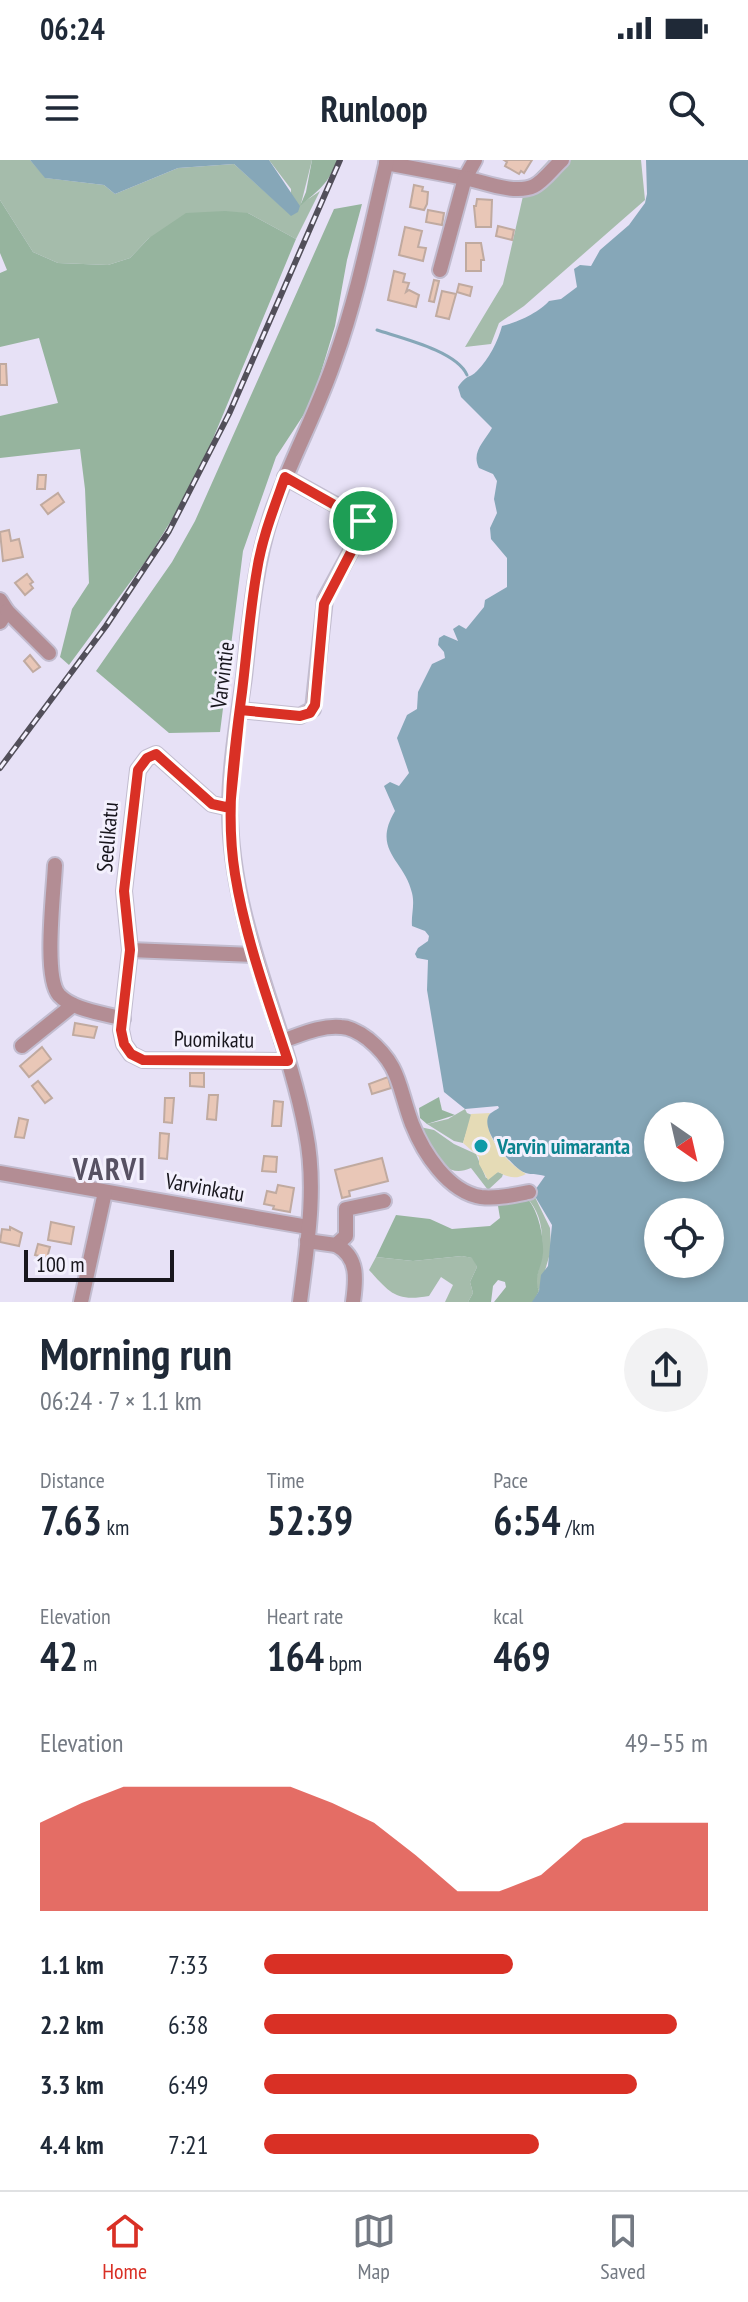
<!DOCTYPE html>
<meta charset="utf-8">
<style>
:root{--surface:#fff;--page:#f2f2f3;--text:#1f2937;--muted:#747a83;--line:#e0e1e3;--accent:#d93025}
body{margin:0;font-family:"PT Sans Narrow",sans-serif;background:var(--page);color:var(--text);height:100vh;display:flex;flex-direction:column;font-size:30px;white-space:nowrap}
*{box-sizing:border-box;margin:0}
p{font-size:26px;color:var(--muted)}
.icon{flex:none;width:44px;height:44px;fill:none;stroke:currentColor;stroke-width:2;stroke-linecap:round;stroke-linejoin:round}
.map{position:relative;height:1142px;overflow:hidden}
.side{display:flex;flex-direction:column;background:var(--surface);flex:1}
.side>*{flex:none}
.needle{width:52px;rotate:146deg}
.buttons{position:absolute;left:644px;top:942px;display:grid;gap:16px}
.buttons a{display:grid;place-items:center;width:80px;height:80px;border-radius:50%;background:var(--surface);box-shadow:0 4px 12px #0003;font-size:40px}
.scale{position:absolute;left:24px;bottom:20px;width:150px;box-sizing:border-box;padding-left:8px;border:4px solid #18161d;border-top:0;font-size:22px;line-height:28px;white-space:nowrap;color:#18161d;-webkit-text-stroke:6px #f3f0fd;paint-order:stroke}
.pin{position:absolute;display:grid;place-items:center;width:68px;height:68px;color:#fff;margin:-34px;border:4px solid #fff;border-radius:50%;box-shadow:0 2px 8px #0007}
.round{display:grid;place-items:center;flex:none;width:84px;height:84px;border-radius:42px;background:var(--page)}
.summary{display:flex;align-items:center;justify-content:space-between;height:136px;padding:0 40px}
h1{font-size:44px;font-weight:700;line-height:60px}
.figures{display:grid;grid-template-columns:repeat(3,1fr);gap:12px;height:136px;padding:8px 40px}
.figures div{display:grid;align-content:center}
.figures b{font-size:40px;font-weight:700}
.figures small{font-size:22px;font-weight:400}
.figures p{font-size:22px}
.chart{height:224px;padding:16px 40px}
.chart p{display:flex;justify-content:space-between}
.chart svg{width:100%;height:144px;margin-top:8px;fill:var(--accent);opacity:.7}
ul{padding:0 40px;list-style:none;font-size:26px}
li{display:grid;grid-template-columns:128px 96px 1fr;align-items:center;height:60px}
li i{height:20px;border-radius:10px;background:var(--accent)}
.status{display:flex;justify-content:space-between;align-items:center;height:56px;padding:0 40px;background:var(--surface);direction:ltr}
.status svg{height:22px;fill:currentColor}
header{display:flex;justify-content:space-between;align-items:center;height:104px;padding:0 40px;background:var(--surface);font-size:36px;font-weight:700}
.tabs{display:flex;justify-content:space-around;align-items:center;height:112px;border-top:2px solid var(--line);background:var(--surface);font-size:22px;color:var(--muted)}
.tabs a{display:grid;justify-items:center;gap:4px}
.tabs .active{color:var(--accent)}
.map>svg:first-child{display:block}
.green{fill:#a5bcab}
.forest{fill:#96b49e}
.sand{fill:#e5dbb6}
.water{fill:#86a7b8;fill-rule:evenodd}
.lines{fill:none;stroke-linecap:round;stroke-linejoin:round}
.stream{stroke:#86a7b8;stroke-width:3}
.building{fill:#e9c7b7;stroke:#c0aaa0;stroke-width:2}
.minor-casing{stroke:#c2bccf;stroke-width:18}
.minor{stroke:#b38d94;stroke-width:14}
.rail-casing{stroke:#524f5a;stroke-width:6}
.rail{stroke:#f3f0fd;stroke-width:3;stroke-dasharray:9;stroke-linecap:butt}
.route-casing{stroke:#fff;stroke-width:16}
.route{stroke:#d93025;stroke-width:10}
.culture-dot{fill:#0f9aa8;stroke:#f3f0fd;stroke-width:3}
.labels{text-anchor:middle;stroke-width:6;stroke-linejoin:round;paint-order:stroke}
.street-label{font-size:22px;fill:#18161d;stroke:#f3f0fd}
.culture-label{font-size:22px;font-weight:bold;fill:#0d838f;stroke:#f3f0fd;text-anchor:start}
.district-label{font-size:30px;font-weight:bold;letter-spacing:2px;fill:#575163;stroke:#f3f0fd}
</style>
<div class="status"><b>06:24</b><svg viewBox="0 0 49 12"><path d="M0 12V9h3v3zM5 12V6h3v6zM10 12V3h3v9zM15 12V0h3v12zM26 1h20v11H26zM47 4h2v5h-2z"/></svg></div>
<header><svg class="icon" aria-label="menu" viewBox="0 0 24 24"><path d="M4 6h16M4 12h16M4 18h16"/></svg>Runloop<svg class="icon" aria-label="search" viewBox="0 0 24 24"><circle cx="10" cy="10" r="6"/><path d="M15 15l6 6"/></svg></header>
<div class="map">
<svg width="748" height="1142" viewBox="0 0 748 1142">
<rect width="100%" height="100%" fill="#e7e1f6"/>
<!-- green -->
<g class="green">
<path d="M0,0H30L46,18L104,25L115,34L178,8L234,4L291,55V29L269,0H312L301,44L320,31L296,79L248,53L149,78L130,98L108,105L58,103L33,92L0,40Z"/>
<path d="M549,0H641L645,40L524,146L499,163L491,184L465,187L503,124L523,36L530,20Z"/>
<path d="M465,949L467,953L472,955L463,983L454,981L427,964L448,959Z"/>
<path d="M420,967L434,970L454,984L476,994L486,1018L498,1012L503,1014L502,1017L488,1030L471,1008C442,1021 430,988 420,967Z"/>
<path d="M534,1035L550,1068L551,1090L539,1131L535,1122C544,1096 548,1058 526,1037Z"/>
<path d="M462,1096L473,1098L477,1107L470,1122L473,1133L468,1142H445L453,1125L441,1117L429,1136C396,1142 390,1133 369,1110L376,1097L413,1101Z"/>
</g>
<!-- forest -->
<g class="forest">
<path d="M312,0H338C328,24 319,30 300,46L306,32Z"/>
<path d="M0,40L33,92L58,103L108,105L130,98L149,78L186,53L225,51L248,53L296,79L195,322L148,398L69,505L60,497L72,449L89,423L85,329L80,289L0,298V256L58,243L39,178L0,187V113L7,110L0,93Z"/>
<path d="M362,44L347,100L335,166L312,242L276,297L243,391L220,572L169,573L96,511L172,402L195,361L334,49Z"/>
<path d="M439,937L442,950L455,955L427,964L420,958L419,948Z"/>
<path d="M526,1037C538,1049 544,1076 543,1093C542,1107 533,1117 539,1131L533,1142H494L506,1127L505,1122L498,1120L493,1126L491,1142H468L473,1133L470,1122L477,1107L472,1098L462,1096L413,1101L376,1097L396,1055L430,1059L452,1069L490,1066L500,1058L498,1046L508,1040Z"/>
</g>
<!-- sand -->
<path class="sand" d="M490,953C480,974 508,1004 526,1014C515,1020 508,1017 498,1012L488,1020L479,1004V997L463,983L471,954Z"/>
<!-- water -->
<g class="water">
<path d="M30,0H269L300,46L298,52L291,56L234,4L178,8L115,34L104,25L45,18Z"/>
<path d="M646,0H748V1142H532L539,1131L541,1115L548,1106L552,1065L533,1033L545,1016C537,1013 527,1016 520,1010C509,1002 480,970 489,955C490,953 496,950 499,948L498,946L465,949L444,932L427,830L428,800L417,798L415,794L418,788L428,781L429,776L425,771L412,766C411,755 415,745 412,733C405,700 371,691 395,651L384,626L390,622L399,626L409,613L397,578L407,555L417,549L418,532L432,504L445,498L444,492L438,485L439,478L444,475L458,481L453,469L459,465L466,469L484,447L485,440L507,427V398L491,379L490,368L497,353L494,339L497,321L493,314L479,308C471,292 484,282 492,268L461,237L458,227C468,213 469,219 477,211C489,199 498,181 502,166C516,163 540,152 549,141L561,139L577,127L574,109L580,105L591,106L600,90L629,65L645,43L647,34ZM658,956H710V1008H658ZM658,1052H710V1104H658Z"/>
</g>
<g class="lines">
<!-- stream -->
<path class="stream" d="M377,170C401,178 457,191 467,215"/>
</g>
<!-- building -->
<g class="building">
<path d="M504,0H532L524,13L521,11L519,14L505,6L507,2Z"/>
<path d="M414,25L423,27L422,31L428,32L427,44L424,50L410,47Z"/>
<path d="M477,39L492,40L491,67H476L474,46H476Z"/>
<path d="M428,50L444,53L442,65L426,62Z"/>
<path d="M498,66L514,70L512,80L496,76Z"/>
<path d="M405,67L422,71L418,87L426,88L423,101L399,95Z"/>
<path d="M466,83H481L484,100H481V111H466Z"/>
<path d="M394,111L405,114L403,122L409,123L406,132L409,130L419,135L416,147L388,140Z"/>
<path d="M434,120L439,121L434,142L429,141Z"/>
<path d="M459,124L472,127L470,136L457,132Z"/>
<path d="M442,131L456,134L449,159L436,156Z"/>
<path d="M0,204H6L7,225H0Z"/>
<path d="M38,315H46L45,329H37Z"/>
<path d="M58,333L64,342L48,354L41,345Z"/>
<path d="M9,370L11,381L19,379L23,397L3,401L0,372Z"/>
<path d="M27,414L33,422L30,424L33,428L25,435L15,423Z"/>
<path d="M30,495L40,507L33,512L24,501Z"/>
<path d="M75,863L97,867L94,878L73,875Z"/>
<path d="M42,887L51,899L29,917L20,906Z"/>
<path d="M190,913H204V927L190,926Z"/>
<path d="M388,917L391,928L372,934L369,924Z"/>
<path d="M38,921L52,938L45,943L32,926Z"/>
<path d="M209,935H218L216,960L207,959Z"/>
<path d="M165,938H174L172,963L164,962Z"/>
<path d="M274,941L283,942L281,966H272Z"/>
<path d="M19,958L28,960L24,978L15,977Z"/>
<path d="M160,973L169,974L167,999L159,998Z"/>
<path d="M264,996L277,997L276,1012L262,1011Z"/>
<path d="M382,998L388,1021L349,1031L350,1036L342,1038L335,1010Z"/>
<path d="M278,1025L294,1028L290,1052L273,1049L274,1046L264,1044L267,1031L276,1033Z"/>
<path d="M51,1062L74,1067L71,1084L48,1080Z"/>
<path d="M10,1067L22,1073L19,1086L0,1082L2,1069L10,1070Z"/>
<path d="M38,1084L50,1087L47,1098L35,1095Z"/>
</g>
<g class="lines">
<defs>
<g id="minor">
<path d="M386,3L465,18L475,0"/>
<path d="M440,110L465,18C484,22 515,35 534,26C544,21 553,8 562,0"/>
<path d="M0,440L7,451L0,462"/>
<path d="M7,451L49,493"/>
<path d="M240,550L300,556L313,549L325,439L363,369L361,359L285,317"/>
<path d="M230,648L212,644L156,594L147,598L138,610L124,731L130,790L121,870L124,884L131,894L143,900L288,901"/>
<path d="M55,705C54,731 43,817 59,835C73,850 103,853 123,859"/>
<path d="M130,790L254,795"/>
<path d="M282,881C300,875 321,865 341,867C351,867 360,873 368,879C401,906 398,927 412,964C423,992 448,1032 481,1037C497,1039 514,1035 529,1032"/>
<path d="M22,886L73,845"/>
<path d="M0,1013L308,1067"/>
<path d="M307,1081L336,1085L346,1076V1049L384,1041"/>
<path d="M336,1085C359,1097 356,1120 353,1142"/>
<path d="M81,1142L105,1032"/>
<path d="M300,1142C307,1087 317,1028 306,973C286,864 230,763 230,650C230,606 238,561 244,517C250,463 254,408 271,356C289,302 317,253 335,199C358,135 371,67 387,0"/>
</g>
</defs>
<!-- minor casing -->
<use href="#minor" class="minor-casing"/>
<!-- minor -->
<use href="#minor" class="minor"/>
<defs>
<path id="rail" d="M0,608L106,466L169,371L229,254L340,0"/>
</defs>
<!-- rail casing -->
<use href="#rail" class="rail-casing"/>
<!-- rail -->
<use href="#rail" class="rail"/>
</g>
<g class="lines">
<defs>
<path id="route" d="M363,361V369L324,444L315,545L310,553L300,556L240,550L230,648L212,644L156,594L147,598L138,610L124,731L130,790L121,870L124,884L131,894L143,900L288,901C268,840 245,777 235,714C225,653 234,592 242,532C247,491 250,450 257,410C262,378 274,348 285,317L363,361"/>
</defs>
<!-- route casing -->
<use href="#route" class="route-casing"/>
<!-- route -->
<use href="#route" class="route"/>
</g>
<!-- markers -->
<circle class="culture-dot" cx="481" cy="986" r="8"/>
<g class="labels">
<!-- street labels -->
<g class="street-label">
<text transform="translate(222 515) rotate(-83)" y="8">Varvintie</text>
<text transform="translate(107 677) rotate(-85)" y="8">Seelikatu</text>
<text transform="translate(214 879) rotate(1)" y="8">Puomikatu</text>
<text transform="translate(205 1027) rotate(10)" y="8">Varvinkatu</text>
</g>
<!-- culture labels -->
<g class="culture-label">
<text x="497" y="994">Varvin uimaranta</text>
</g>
<!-- district labels -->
<g class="district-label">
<text x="110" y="1020">VARVI</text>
</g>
</g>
</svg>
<div class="buttons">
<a><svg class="needle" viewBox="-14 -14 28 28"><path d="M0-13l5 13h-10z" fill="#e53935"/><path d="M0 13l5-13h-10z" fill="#747a83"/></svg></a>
<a><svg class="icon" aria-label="locate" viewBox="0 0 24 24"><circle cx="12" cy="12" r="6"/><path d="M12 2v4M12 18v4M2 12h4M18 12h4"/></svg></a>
</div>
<div class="scale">100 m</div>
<div class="pin" style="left:363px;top:361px;background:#1e9e55"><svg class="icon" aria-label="arrive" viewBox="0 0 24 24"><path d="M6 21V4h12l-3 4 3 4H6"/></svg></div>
</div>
<section class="side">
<div class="summary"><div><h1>Morning run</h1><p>06:24 · 7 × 1.1 km</p></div><a class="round"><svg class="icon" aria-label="share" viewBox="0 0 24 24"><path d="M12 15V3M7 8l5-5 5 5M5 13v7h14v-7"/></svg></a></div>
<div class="figures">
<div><p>Distance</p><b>7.63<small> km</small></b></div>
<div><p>Time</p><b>52:39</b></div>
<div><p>Pace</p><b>6:54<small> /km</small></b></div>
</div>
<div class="figures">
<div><p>Elevation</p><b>42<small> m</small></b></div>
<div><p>Heart rate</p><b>164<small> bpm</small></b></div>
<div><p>kcal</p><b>469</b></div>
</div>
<div class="chart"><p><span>Elevation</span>49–55 m</p>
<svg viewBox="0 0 160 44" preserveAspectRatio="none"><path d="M0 44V17L10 11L20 6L30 6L40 6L50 6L60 6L70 11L80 17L90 27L100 38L110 38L120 33L130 22L140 17L150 17L160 17V44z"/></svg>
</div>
<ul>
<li><b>1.1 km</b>7:33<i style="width:56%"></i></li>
<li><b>2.2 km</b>6:38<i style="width:93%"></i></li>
<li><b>3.3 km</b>6:49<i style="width:84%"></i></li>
<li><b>4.4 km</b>7:21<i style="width:62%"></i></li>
</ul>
</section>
<nav class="tabs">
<a class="active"><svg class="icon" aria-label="home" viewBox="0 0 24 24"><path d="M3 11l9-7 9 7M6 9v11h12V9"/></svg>Home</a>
<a><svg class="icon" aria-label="map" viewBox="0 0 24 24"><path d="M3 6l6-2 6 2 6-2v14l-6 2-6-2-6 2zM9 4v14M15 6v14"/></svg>Map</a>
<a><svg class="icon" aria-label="saved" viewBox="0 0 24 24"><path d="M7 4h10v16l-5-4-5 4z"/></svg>Saved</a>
</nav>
